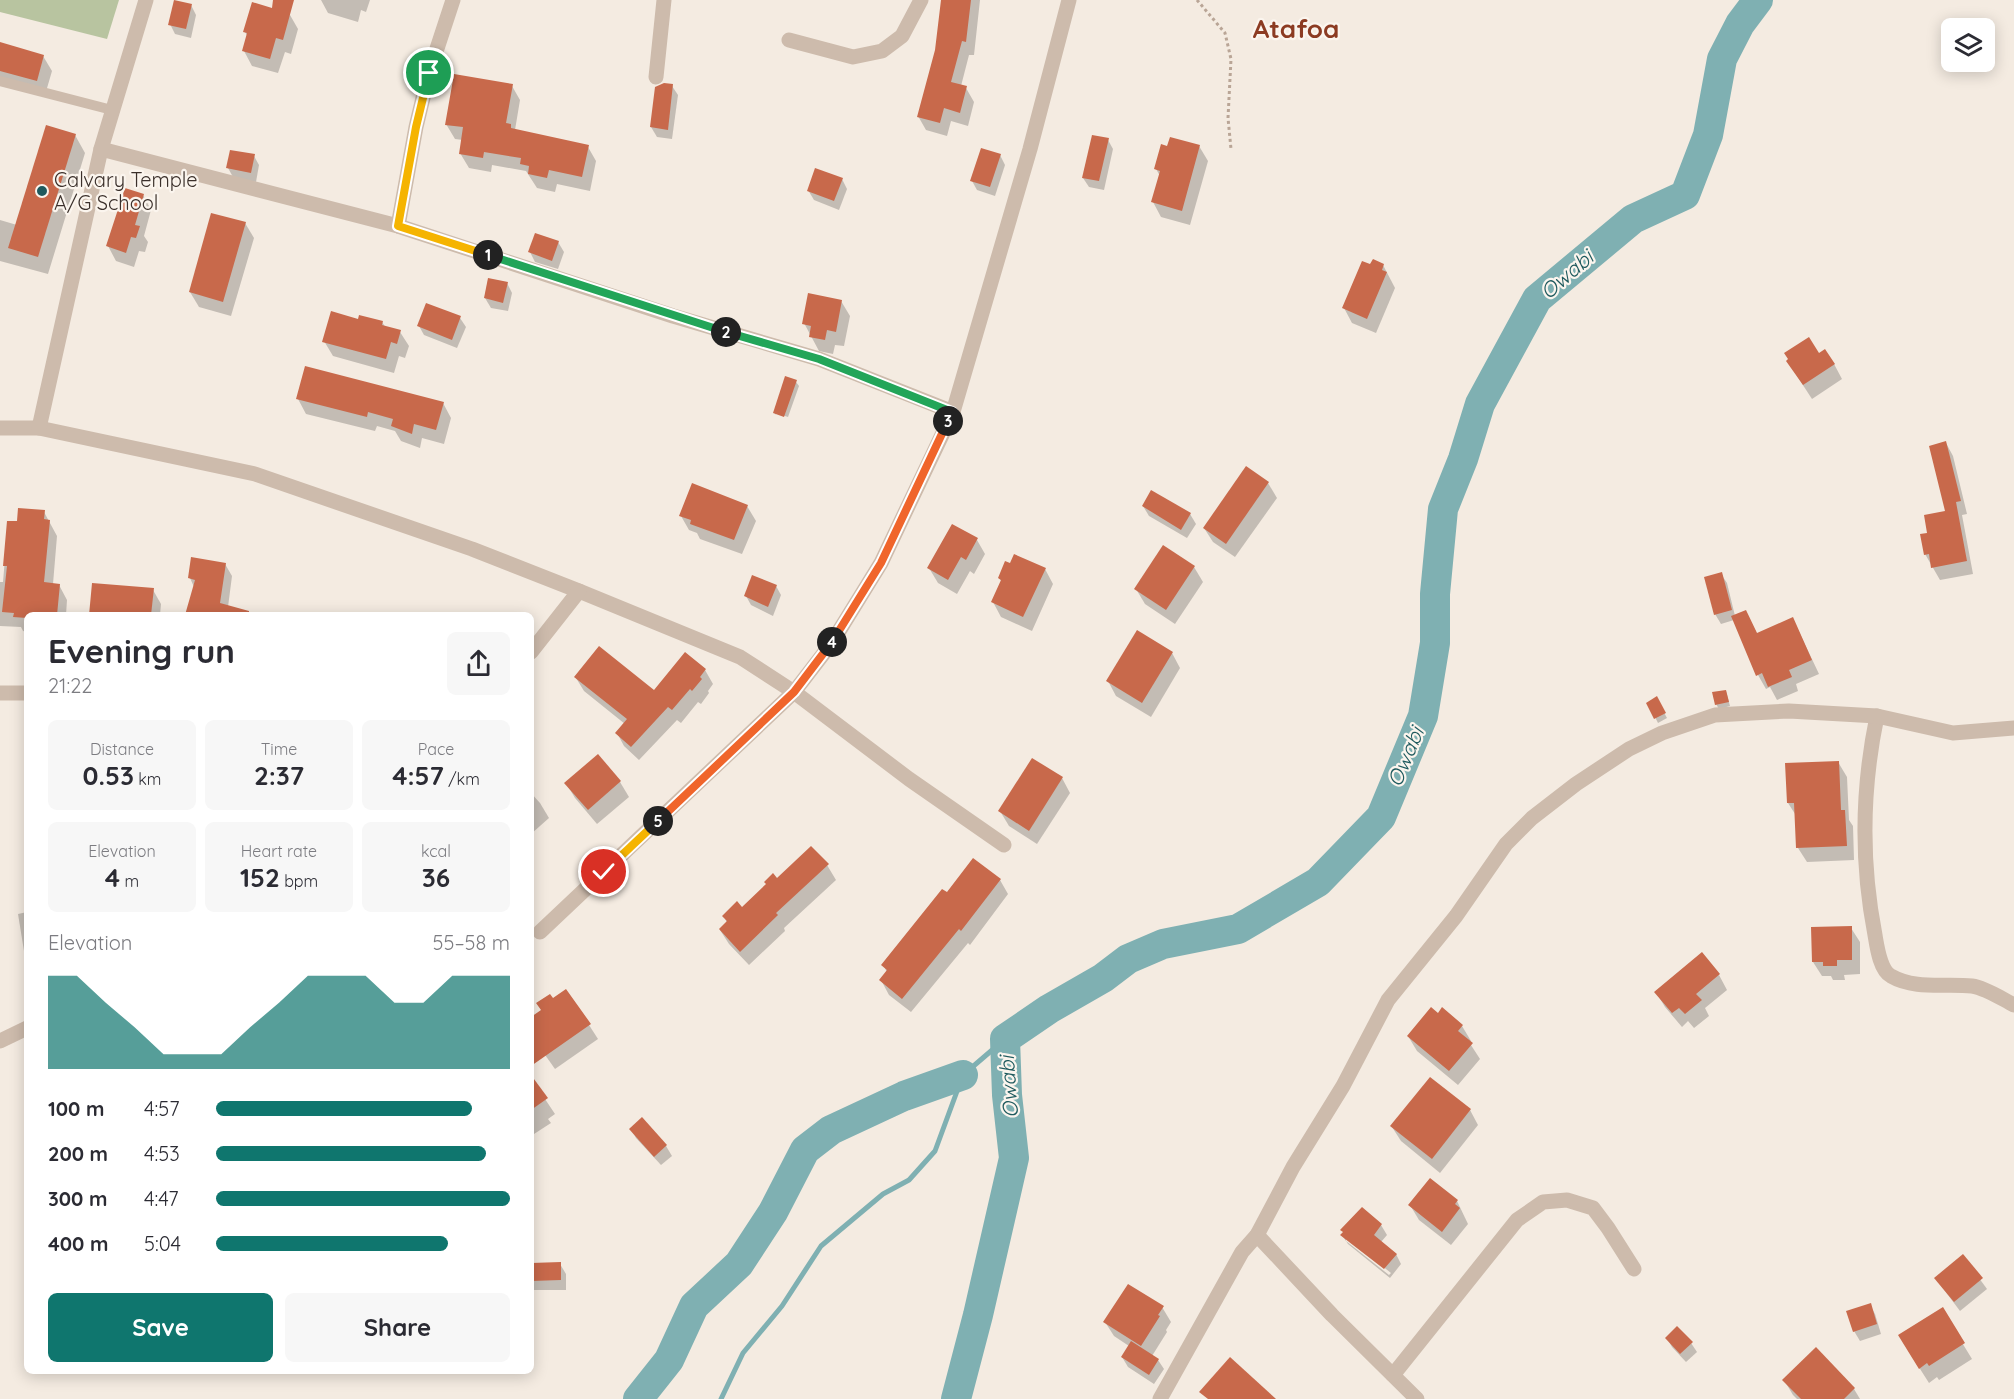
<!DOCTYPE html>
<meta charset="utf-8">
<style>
:root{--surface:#fff;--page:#f7f7f7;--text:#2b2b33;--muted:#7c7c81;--accent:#0f766e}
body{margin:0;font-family:Quicksand,sans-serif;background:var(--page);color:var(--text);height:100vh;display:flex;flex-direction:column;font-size:22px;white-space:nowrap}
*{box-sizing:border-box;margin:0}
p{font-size:20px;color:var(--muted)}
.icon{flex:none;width:33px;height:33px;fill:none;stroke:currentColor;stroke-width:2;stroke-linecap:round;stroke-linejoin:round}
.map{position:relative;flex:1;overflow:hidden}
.drawer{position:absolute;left:24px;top:612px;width:510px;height:762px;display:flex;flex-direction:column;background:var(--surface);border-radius:9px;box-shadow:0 3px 15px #0003}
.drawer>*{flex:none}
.tools{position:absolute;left:1941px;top:18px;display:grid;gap:12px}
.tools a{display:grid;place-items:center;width:54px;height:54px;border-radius:9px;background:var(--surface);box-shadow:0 3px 15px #0003;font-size:30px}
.pin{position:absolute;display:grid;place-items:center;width:51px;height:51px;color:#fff;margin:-26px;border:3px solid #fff;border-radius:50%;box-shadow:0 2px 6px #0007}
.km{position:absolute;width:30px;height:30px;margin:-15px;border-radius:50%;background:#222;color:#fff;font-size:16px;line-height:30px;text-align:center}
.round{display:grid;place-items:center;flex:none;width:63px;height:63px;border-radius:9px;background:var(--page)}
.summary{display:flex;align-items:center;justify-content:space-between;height:102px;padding:0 24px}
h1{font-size:33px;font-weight:700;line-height:45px}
.figures{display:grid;grid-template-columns:repeat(3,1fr);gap:9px;height:102px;padding:6px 24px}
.figures div{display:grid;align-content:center;border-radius:9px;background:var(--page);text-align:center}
.figures b{font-size:26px;font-weight:700}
.figures small{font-size:16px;font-weight:400}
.figures p{font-size:16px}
.chart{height:168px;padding:12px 24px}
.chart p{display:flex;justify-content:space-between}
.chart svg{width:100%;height:108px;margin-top:6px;fill:var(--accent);opacity:.7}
.button{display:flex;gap:12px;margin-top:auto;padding:12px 24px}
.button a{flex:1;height:69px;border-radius:9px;background:var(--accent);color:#fff;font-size:24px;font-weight:700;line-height:69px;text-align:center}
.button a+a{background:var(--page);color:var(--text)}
ul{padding:0 24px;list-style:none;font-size:20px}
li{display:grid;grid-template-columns:96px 72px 1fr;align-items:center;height:45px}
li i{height:15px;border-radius:8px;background:var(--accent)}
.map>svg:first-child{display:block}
.green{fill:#b8c4a0}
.shadow{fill:#0003;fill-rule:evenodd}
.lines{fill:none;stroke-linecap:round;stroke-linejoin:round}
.stream{stroke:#7fb0b2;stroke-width:5}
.river{stroke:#7fb0b2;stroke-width:30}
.building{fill:#c8694b}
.path{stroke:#b9a596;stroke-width:3;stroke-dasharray:3 3;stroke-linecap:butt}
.service{stroke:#cdbbac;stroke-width:10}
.minor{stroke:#cdbbac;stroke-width:15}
.split-1-casing{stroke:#fff;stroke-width:12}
.split-2-casing{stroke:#fff;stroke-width:12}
.split-3-casing{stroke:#fff;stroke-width:12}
.split-4-casing{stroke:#fff;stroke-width:12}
.split-5-casing{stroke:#fff;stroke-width:12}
.split-6-casing{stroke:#fff;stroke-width:12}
.split-1{stroke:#f5b400;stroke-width:8}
.split-2{stroke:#22a559;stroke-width:8}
.split-3{stroke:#22a559;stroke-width:8}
.split-4{stroke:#f0652b;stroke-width:8}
.split-5{stroke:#f0652b;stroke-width:8}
.split-6{stroke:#f5b400;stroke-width:8}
.poi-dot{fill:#1f5a5e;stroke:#fbf5ee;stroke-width:2}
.labels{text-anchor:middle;stroke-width:4.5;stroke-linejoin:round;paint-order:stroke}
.poi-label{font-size:20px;fill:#3b302b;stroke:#fbf5ee;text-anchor:start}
.water-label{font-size:21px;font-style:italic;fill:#1f5a5e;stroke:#fbf5ee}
.district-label{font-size:26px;font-weight:bold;fill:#8c3b22;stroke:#fbf5ee}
</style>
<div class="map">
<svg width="2014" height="1399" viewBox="0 0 2014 1399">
<rect width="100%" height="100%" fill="#f4ebe1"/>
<!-- green -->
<path class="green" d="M0,0H119L107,39L0,12Z"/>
<!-- shadow -->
<g class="shadow">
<path d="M321,0H370L366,12L361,10L358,22L328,13Z"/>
<path d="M943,0H980L974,55H969L961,86L966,88L974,102L968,126L951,121L947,136L926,130L918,116L936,50Z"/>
<path d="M191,5L196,15L191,38L175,34L170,24Z"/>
<path d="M290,15L298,29L291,54L285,52L278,73L252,66L244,51L248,37L245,32Z"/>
<path d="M0,44L43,56L52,71L45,95L0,82Z"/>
<path d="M512,86L520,100L515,130L588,147L596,161L590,191L557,184L555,192L537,188L526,171L492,165L491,172L469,168L460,153L463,140L455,139L446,124Z"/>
<path d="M672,86L678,95L672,139L657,137L651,127Z"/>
<path d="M75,135L85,153L48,274L0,261V220L17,225Z"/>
<path d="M1108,140L1113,149L1104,190L1089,187L1083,178Z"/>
<path d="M1199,146L1208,161L1190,225L1161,217L1153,202L1160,176L1156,169L1168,148Z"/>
<path d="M1000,155L1005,165L995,196L977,190L972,181Z"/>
<path d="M254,156L259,165L256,182L233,177L228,168Z"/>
<path d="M842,179L847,189L839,210L814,200L808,190Z"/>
<path d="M143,195L151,210L144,236L148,242L145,252L139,251L134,267L116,261L108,246Z"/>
<path d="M245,223L254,238L231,316L199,307L190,292Z"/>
<path d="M558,242L564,252L558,269L535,262L530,252Z"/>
<path d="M1383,265L1395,288L1376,333L1352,323L1344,308L1371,266Z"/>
<path d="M507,283L512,293L508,311L491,308L485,298Z"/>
<path d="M841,301L850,316L844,346L835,345L833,354L819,351L804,323Z"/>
<path d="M460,318L466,327L457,348L424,335L419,326Z"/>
<path d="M359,321L382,322L386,328L400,332L409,346L405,358L399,356L394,373L333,356L324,341Z"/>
<path d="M1819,355L1834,364L1842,379L1812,399L1797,376Z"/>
<path d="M796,382L799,386L788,417L776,413V415L775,413Z"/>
<path d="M298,399L443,403L451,418L444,444L422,438L420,448L401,441L395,431L377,426L375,431L306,414Z"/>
<path d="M1946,443L1953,456L1967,514L1962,515L1973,574L1940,580L1925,554L1929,534L1947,512Z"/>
<path d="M1268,483L1277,498L1235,557L1213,542L1204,528Z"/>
<path d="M747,506L756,521L742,554L700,539L697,533L689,530L681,516Z"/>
<path d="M1143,506L1190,514L1196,524L1187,538L1149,516Z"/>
<path d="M44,512L57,536L53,584L59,585L67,600L66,615H27V632L23,631L21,627L0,626V582H3L8,522L18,523Z"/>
<path d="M977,540L985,554L974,574L970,571L957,594L938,583L929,568Z"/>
<path d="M225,564L232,576L228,607L238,615H186L194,587L190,578Z"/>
<path d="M1194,567L1203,582L1175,624L1145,604L1136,589Z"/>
<path d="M1045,569L1053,584L1032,631L1001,617L993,602L1002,582L999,578Z"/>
<path d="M1721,574L1727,583L1735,616L1746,612L1757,634L1793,619L1819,674L1796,684L1798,691L1777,700L1770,687L1766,689L1758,675L1734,620L1721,624L1715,614Z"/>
<path d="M776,586L781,595L773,616L751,605L746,596Z"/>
<path d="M153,590L161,604L160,615H91Z"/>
<path d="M1172,653L1180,668L1151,717L1116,696L1108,681Z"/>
<path d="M705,670L713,684L708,691L709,693L701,704L698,702L681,723L677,720L639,760L624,746L617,733L625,724L584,691L576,678L654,692Z"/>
<path d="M1726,691L1730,706L1719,709L1716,704Z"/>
<path d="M1656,698L1667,718L1658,723L1648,703Z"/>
<path d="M597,756L620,782L629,797L597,824L575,798L566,783Z"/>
<path d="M1838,762L1847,777L1849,820L1853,826L1854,860L1807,862L1798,848L1797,817L1788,803Z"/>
<path d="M1062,778L1070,793L1037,844L1009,826L1000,811Z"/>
<path d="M531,793L540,803L549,818L531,834Z"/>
<path d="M827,865L836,880L784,928L785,931L749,965L729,944L720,930L727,923L724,916L742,909L777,880Z"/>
<path d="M1000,880L1008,894L970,945L968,943L911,1012L889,995L881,980L887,972L883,965L947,894Z"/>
<path d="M27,912V956L24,951L18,914Z"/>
<path d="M1851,928L1860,942V974L1844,975L1845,980H1833L1831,976H1822L1813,962Z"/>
<path d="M1719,975L1727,990L1705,1008L1709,1016L1694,1028L1688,1021L1682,1027L1665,1007L1656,992Z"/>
<path d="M1438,1015L1462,1026L1471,1041L1469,1042L1480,1059L1458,1085L1417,1051L1408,1036Z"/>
<path d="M531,1019L589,1025L598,1039L555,1069L531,1035Z"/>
<path d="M531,1078L555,1114L548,1119L551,1123L534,1134L531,1131Z"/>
<path d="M1470,1110L1478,1125L1440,1173L1401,1141L1392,1127Z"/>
<path d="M642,1119L666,1146L672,1156L661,1165L636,1138L631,1129Z"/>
<path d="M1457,1201L1468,1224L1451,1245L1419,1220L1410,1205Z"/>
<path d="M1362,1209L1381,1225L1387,1235L1381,1242L1396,1254L1401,1264L1390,1278L1348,1244L1342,1235ZM1346,1237L1391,1273L1389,1275L1346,1241Z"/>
<path d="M1963,1256L1987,1289L1960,1311L1936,1279Z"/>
<path d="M560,1264L566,1274V1290H531V1265Z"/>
<path d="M1870,1305L1875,1314L1881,1334L1860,1341L1854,1331Z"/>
<path d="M1162,1307L1171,1322L1166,1330L1167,1332L1152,1356L1158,1360L1164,1369L1154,1384L1128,1367L1122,1357L1129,1346L1114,1336L1105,1322Z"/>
<path d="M1942,1310L1972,1359L1939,1380L1937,1377L1929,1383L1908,1350Z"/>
<path d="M1667,1338L1691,1343L1697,1352L1686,1362L1672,1347Z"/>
<path d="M1816,1349L1854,1389L1860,1399H1797L1793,1395L1784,1380Z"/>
</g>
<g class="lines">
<!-- stream -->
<path class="stream" d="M721,1399L743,1353L782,1306L821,1246L883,1194L909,1180L935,1151L963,1075L1005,1039"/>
<!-- river -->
<g class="river">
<path d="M638,1399L669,1360L694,1306L739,1264L773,1212L805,1150L831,1130L904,1096L963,1075"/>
<path d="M956,1399L978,1315L1014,1158L1007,1095L1005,1039L1049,1009L1103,978L1128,959L1163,944L1238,929L1318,882L1381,817L1423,716L1435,643V594L1443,509L1463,459L1480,404L1537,299L1633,219L1685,195L1708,135L1722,59L1740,24L1758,0"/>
</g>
</g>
<!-- building -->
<g class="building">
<path d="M174,0L192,4L186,29L168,25Z"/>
<path d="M273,0H294L283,40L276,38L270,59L242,51L247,33L243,32L252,2L272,8Z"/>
<path d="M941,0H971L966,42L962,41L951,82L967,86L960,113L944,108L940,123L917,117L935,50Z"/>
<path d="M0,42L44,55L37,81L0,71Z"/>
<path d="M454,74L513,84L506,123L511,124V128L589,145L582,177L549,170L547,178L528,174L529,166L520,164L521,158L484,152L483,158L459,154L463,127L445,125Z"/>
<path d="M664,83L673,84L668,130L650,127L655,87Z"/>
<path d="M46,125L76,134L38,257L8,248Z"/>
<path d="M1092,135L1109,138L1099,181L1082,178Z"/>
<path d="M1170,137L1200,145L1182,211L1151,202L1160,171L1154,169L1161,144L1167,146Z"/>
<path d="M981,148L1001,154L990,187L970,181Z"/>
<path d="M230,150L255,154L251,173L226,168Z"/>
<path d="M815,168L843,178L834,201L807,191Z"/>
<path d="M125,188L144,194L135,225L140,226L136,238L131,237L126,253L106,246Z"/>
<path d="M211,213L246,222L223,302L189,292Z"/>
<path d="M535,233L559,241L552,261L528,252Z"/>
<path d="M1373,259L1384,264L1382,270L1387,272L1367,319L1342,308L1362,261L1370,264Z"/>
<path d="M488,278L508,282L503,303L484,298Z"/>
<path d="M808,293L842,300L836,332L827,330L825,340L809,337L811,326L802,324Z"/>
<path d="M426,303L461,316L452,340L417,326Z"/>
<path d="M331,311L358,319L359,315L383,321L382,325L401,330L397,344L391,342L386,359L322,342Z"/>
<path d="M1809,337L1819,353L1825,349L1835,364L1803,385L1786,361L1788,359L1784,353Z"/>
<path d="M305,366L444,402L436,430L414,424L412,434L391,426L393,419L368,412L367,417L296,399Z"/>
<path d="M785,376L797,380L784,417L773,413Z"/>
<path d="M1946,441L1961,501L1956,502L1967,561L1931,568L1929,554L1924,555L1920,534L1927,533L1924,515L1945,511L1929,446Z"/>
<path d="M1246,466L1269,482L1226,544L1203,528Z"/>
<path d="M692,483L748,505L734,540L690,524L691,520L679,516Z"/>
<path d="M1151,490L1191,513L1181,530L1142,506Z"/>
<path d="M18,508L45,510L44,519L50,520L44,582L60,584L57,615L31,613L30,615H27V618L13,617L14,613L2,612L7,566H3L7,521H17Z"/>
<path d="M952,524L978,538L966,560L961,557L948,580L927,568Z"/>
<path d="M1163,545L1195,566L1166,610L1134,589Z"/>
<path d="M1014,554L1046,568L1023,617L991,602L1001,580L998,578L1005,561L1010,563Z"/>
<path d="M191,557L226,563L220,603L249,611V615H185L195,580L188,578Z"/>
<path d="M1722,572L1732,610L1714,615L1704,577Z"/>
<path d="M752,575L777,585L768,607L744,596Z"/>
<path d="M92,583L154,588L151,615H89Z"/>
<path d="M1746,610L1757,633L1793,617L1812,660L1789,670L1792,677L1768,687L1762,673L1756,676L1731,616Z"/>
<path d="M1137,630L1173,652L1142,703L1106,681Z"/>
<path d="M599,646L654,690L685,652L706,669L700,677L702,679L692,691L690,689L672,710L668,707L631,747L615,733L627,719L574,677Z"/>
<path d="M1726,690L1729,702L1715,705L1712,692Z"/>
<path d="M1657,696L1666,713L1654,719L1646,703Z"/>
<path d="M598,754L621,781L588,810L564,783Z"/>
<path d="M1032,758L1063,777L1029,831L998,811Z"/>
<path d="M1839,761L1841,810H1845L1847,846L1796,848L1794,803H1787L1785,763Z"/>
<path d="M811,846L829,864L776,913L778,915L740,952L719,929L727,921L722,916L737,901L742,907L766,884L764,882L773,873L777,878Z"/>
<path d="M973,858L1001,879L961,931L959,929L902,999L879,980L887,970L881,965L942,889L947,892Z"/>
<path d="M1852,926V960H1837V966H1823V962H1812L1811,927Z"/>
<path d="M1702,952L1720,974L1696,994L1702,1000L1685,1014L1679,1008L1672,1013L1654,992Z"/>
<path d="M566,989L591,1024L531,1066V1017L541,1010L536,1003L550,994L553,998Z"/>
<path d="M1431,1007L1438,1013L1442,1007L1463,1025L1458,1031L1473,1043L1449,1071L1407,1036Z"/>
<path d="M531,1075L548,1098L531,1110Z"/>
<path d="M1430,1077L1471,1109L1432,1159L1390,1126Z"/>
<path d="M642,1117L667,1145L654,1157L629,1129Z"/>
<path d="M1430,1178L1458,1200L1455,1204L1460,1208L1442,1232L1408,1205Z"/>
<path d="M1362,1207L1382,1224L1374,1235L1397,1254L1384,1269L1340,1235L1343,1232L1340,1230Z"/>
<path d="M1963,1254L1983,1278L1954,1302L1934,1278Z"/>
<path d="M561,1262V1280L531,1281V1263Z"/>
<path d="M1128,1284L1164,1306L1158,1315L1160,1316L1141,1346L1103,1322Z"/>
<path d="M1871,1303L1877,1324L1853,1332L1846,1311Z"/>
<path d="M1943,1307L1965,1343L1929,1366L1927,1363L1919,1369L1898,1335Z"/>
<path d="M1677,1326L1693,1342L1680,1354L1665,1338Z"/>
<path d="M1131,1341L1159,1359L1149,1375L1121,1357Z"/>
<path d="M1816,1347L1855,1388L1844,1399H1801L1782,1380Z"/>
<path d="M1230,1357L1276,1399H1208L1199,1392Z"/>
</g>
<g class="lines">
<!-- path -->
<path class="path" d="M1197,0L1225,33L1231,59L1228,118L1231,149"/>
<!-- service -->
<path class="service" d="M0,81L112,110"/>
<!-- minor -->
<g class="minor">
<path d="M789,40L853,57L882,51L902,36L921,0"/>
<path d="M656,77L664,0"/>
<path d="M101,149L398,226L673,316L819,359L953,412"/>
<path d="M398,226L416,127L429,73L453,0"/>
<path d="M0,428H39L255,474L472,549L579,591L740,657L794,692L909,779L1004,845"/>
<path d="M39,428L101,149L146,0"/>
<path d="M531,652L579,591"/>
<path d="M0,693H27"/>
<path d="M1877,716C1862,788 1861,863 1875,935C1877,947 1880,970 1891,976C1915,990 1946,983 1972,986C1986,988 2002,999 2014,1005"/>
<path d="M540,932L794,692L831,644L881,563L953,412L1030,149L1069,0"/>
<path d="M0,1041L27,1028"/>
<path d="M1257,1235L1332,1315L1417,1399"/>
<path d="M1393,1375L1517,1220L1543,1202L1567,1200L1593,1208L1608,1228L1634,1269"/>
<path d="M1160,1399L1242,1252L1257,1235L1293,1167L1343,1086L1388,1000L1456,916L1506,844L1532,818L1576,784L1629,749L1662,733L1715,715L1789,711L1877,716L1953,733L2014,728"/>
</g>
</g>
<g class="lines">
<defs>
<path id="split-1" d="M429,73L416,127L398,226L488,255"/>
<path id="split-2" d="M488,255L726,332"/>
<path id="split-3" d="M726,332L819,359L952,412L948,421"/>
<path id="split-4" d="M832,642L881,563L948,421"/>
<path id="split-5" d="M658,821L794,692L832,642"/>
<path id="split-6" d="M604,872L658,821"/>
</defs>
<!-- split-1 casing -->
<use href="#split-1" class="split-1-casing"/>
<!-- split-2 casing -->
<use href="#split-2" class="split-2-casing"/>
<!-- split-3 casing -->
<use href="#split-3" class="split-3-casing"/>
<!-- split-4 casing -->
<use href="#split-4" class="split-4-casing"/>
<!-- split-5 casing -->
<use href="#split-5" class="split-5-casing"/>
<!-- split-6 casing -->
<use href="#split-6" class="split-6-casing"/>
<!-- split-1 -->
<use href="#split-1" class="split-1"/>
<!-- split-2 -->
<use href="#split-2" class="split-2"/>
<!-- split-3 -->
<use href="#split-3" class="split-3"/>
<!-- split-4 -->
<use href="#split-4" class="split-4"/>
<!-- split-5 -->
<use href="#split-5" class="split-5"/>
<!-- split-6 -->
<use href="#split-6" class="split-6"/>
</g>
<!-- markers -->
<circle class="poi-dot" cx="42" cy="191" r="6"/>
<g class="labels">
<!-- poi labels -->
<g class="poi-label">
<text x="54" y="187">Calvary Temple<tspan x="54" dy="23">A/G School</tspan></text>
</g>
<!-- water labels -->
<g class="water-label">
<text transform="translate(1567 275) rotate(-41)" y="7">Owabi</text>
<text transform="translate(1406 757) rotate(-67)" y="7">Owabi</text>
<text transform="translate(1009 1087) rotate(-94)" y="7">Owabi</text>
</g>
<!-- district labels -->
<g class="district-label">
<text x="1296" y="38">Atafoa</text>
</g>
</g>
</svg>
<div class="tools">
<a><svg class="icon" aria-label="layers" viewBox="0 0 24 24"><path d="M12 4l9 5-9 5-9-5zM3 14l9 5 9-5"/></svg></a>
</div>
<div class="pin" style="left:429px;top:73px;background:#1e9e55"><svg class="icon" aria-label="arrive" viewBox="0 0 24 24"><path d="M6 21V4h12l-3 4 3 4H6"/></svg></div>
<div class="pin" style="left:604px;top:872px;background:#d93025"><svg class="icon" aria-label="check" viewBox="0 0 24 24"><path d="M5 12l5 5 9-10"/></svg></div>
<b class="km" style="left:488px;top:255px">1</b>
<b class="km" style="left:726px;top:332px">2</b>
<b class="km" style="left:948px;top:421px">3</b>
<b class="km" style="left:832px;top:642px">4</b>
<b class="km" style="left:658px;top:821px">5</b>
<section class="drawer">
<div class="summary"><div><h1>Evening run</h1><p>21:22</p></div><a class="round"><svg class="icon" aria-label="share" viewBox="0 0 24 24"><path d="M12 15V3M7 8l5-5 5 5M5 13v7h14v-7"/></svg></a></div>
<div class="figures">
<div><p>Distance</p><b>0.53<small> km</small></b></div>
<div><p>Time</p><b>2:37</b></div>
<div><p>Pace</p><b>4:57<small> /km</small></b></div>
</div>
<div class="figures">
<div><p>Elevation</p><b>4<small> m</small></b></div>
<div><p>Heart rate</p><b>152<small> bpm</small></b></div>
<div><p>kcal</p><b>36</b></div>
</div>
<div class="chart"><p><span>Elevation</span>55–58 m</p>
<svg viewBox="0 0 160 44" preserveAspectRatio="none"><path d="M0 44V6L10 6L20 17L30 27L40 38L50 38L60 38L70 27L80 17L90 6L100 6L110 6L120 17L130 17L140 6L150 6L160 6V44z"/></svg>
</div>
<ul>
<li><b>100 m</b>4:57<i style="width:87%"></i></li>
<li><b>200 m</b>4:53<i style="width:92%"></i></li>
<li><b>300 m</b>4:47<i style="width:100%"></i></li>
<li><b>400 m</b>5:04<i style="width:79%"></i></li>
</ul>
<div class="button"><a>Save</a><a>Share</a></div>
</section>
</div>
